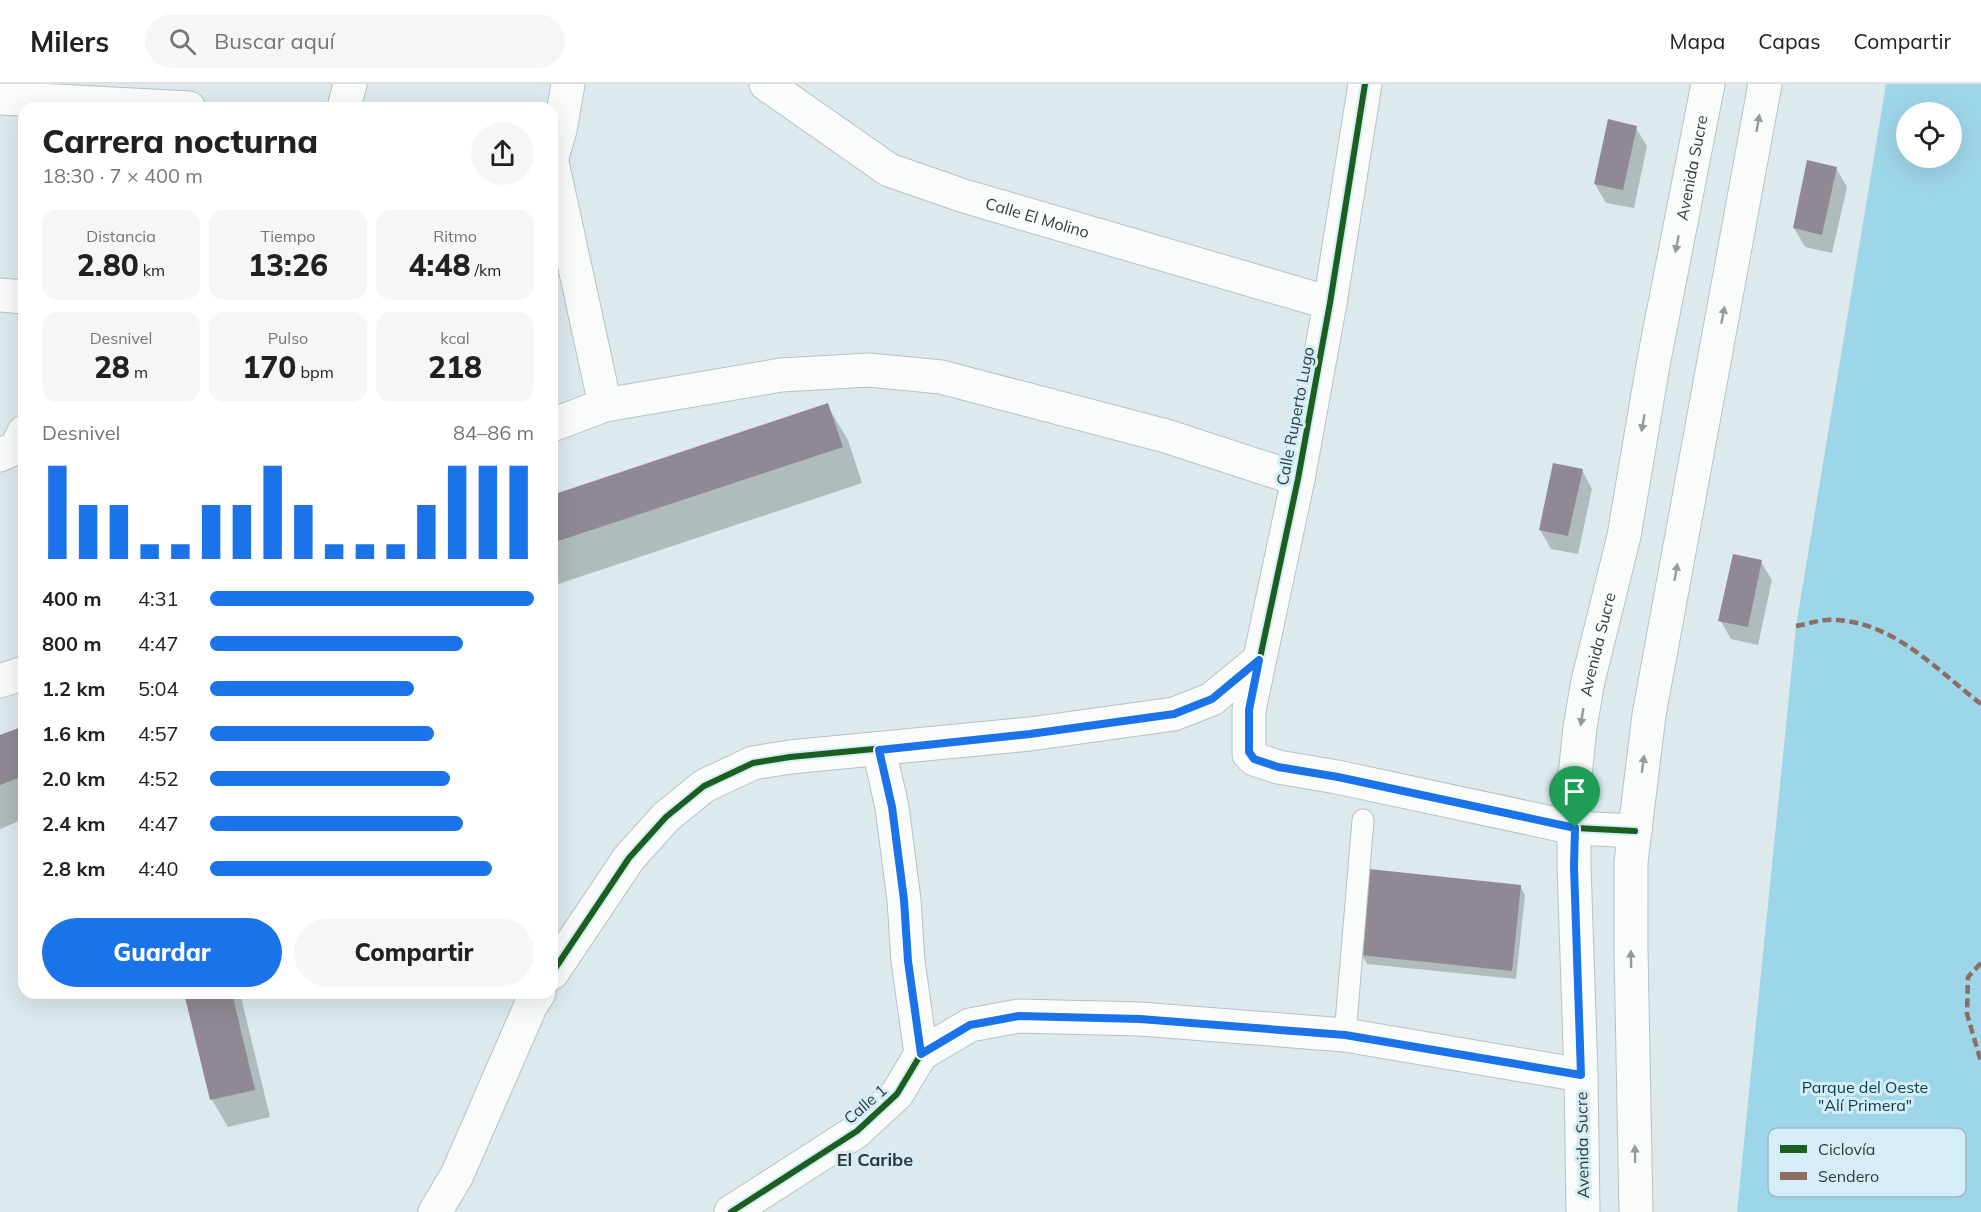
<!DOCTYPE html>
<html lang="es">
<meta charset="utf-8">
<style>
:root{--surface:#fff;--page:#f6f6f6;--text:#202124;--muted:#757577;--line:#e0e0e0;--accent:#1a73e8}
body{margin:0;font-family:Mulish,sans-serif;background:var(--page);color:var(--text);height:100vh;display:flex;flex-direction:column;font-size:22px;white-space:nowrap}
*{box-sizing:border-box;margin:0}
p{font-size:20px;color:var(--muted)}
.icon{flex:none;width:33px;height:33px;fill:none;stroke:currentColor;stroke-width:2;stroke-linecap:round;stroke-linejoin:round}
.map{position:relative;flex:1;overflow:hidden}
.panel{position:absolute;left:18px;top:18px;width:540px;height:897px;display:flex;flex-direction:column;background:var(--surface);border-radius:18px;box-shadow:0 6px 24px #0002}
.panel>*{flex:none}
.fabs{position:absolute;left:1896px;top:18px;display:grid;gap:12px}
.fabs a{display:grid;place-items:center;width:66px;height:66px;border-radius:50%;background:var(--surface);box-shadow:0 6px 24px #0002;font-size:30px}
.pin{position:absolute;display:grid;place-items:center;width:51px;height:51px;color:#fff;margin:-62px -26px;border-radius:50% 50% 50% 0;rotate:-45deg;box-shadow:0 0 6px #0007}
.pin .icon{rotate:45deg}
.round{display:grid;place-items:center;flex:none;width:63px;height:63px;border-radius:32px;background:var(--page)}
.overview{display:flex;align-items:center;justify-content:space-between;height:102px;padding:0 24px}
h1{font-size:33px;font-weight:800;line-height:45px}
.metrics{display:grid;grid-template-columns:repeat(3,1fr);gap:9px;height:102px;padding:6px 24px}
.metrics div{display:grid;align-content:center;border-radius:15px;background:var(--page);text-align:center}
.metrics b{font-size:30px;font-weight:800}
.metrics small{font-size:16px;font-weight:400}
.metrics p{font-size:16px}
.chart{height:168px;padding:12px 24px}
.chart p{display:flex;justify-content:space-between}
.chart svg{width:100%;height:108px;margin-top:6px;stroke:var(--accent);stroke-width:6}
.button{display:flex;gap:12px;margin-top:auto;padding:12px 24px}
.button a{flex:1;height:69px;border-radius:36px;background:var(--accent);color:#fff;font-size:24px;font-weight:800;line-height:69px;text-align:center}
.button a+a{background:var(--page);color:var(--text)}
ul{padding:0 24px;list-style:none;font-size:20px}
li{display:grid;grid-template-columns:96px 72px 1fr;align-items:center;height:45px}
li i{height:15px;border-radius:8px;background:var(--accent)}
header{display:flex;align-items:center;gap:36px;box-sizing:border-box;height:84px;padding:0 30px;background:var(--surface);border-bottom:2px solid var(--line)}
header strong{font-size:28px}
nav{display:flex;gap:33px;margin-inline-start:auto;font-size:21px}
.search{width:420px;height:54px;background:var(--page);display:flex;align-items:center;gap:15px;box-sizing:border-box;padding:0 21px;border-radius:33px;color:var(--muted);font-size:22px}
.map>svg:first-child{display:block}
.green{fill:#9ed6e9;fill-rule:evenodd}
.shadow{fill:#0003}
.building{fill:#908892}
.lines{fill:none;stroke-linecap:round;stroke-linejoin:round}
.service-casing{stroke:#b6c1c5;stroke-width:23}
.minor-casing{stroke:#b6c1c5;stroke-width:35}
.primary-casing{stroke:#b6c1c5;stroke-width:35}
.service{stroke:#fafcfc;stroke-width:21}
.minor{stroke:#fafcfc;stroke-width:33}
.primary{stroke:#fafcfc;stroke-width:33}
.quiet{stroke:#8d6e63;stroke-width:4.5;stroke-dasharray:9 4.5;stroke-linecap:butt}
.cycleway-casing{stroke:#d4edf6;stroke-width:10}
.cycleway{stroke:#1b5e20;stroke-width:6}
.oneway{fill:#959b9c}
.route-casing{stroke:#fff;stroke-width:12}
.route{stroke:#1a73e8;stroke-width:8}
.labels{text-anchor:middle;stroke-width:6;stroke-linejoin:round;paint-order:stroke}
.street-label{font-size:16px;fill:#303a3d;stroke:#d4edf6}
.park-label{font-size:16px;fill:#063d4d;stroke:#d4edf6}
.neighbourhood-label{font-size:18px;font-weight:bold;fill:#303a3d;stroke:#d4edf6}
.key{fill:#d4edf6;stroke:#a3b7be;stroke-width:1.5}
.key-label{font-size:16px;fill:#303a3d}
</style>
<header>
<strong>Milers</strong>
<div class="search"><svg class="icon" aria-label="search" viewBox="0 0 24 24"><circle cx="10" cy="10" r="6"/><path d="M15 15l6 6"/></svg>Buscar aquí</div>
<nav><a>Mapa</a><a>Capas</a><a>Compartir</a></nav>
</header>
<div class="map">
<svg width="1981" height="1128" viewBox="0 0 1981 1128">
<rect width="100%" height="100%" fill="#dceaee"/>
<!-- green -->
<path class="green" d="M1886,0H1981V1128H1737L1796,542ZM1906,28H1952V74H1906Z"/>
<!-- shadow -->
<g class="shadow">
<path d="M1636,44L1647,62L1634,124L1606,119L1595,100Z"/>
<path d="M1836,84L1847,103L1832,169L1805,163L1794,144Z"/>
<path d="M827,321L848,356L862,399L552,502V412Z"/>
<path d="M1582,386L1592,405L1578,470L1551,465L1540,446Z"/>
<path d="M1761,478L1772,496L1758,561L1731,555L1720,536Z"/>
<path d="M24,643V735L0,745V653Z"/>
<path d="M1520,802L1525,811L1516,895L1367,880L1362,871Z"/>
<path d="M186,909H240L270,1033L228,1043L212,1016Z"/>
</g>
<!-- building -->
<g class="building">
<path d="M1608,35L1637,42L1623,106L1594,100Z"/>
<path d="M1807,76L1837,83L1822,151L1793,144Z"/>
<path d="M828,319L843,363L552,459V411Z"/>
<path d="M1553,379L1583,385L1568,452L1539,446Z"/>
<path d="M1733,470L1762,476L1748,543L1718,537Z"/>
<path d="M24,642V692L0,701V651Z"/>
<path d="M1369,785L1521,801L1512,887L1360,871Z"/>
<path d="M184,909H232L255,1006L210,1016Z"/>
</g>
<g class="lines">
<defs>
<path id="service" d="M1345,951L1363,736"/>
<g id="minor">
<path id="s1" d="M766,0L889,86L964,112L1330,219"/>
<path d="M1365,0L1330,219L1298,395L1249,626V670L1254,675L1278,683L1337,693L1575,744L1635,747"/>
<path d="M0,14L189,24"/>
<path d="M344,24L350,0"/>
<path d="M552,73L560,46L568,0"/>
<path d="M552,78L605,321"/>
<path d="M0,211L24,213"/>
<path d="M552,341L605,321L781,291L869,286L941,293L1166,352L1298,395"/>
<path d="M0,371L16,364L24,348"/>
<path d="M0,597L24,589"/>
<path d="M879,666L892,723L904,816L908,877L921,970"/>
<path d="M552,889L629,774L666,733L704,702L753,679L790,673L1030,650L1174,630L1212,615L1259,576"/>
<path d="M435,1128L457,1091L531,921L539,909"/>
<path d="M731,1128L857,1047L897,1010L921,970L970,941L1019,932L1140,935L1345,951L1581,991"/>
</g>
<g id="primary">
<path id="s2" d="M1583,1128L1581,991L1574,782V702L1580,643L1588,597L1624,452L1653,281L1708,0"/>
<path d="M1636,1128L1631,865V778L1649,631L1765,0"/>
</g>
</defs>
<!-- service casing -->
<use href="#service" class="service-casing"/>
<!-- minor casing -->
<use href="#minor" class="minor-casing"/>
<!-- primary casing -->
<use href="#primary" class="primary-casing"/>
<!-- service -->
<use href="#service" class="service"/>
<!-- minor -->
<use href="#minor" class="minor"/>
<!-- primary -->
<use href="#primary" class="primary"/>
<!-- quiet -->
<g class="quiet">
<path d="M1796,542C1808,540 1821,535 1833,536C1893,537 1937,586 1981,620"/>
<path d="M1981,879L1968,893L1967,930L1981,978"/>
</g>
<defs>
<g id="cycleway">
<path d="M1365,0L1330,219L1298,395L1249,626V670L1254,675L1278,683L1337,693L1575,744L1635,747"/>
<path d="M552,889L629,774L666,733L704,702L753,679L790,673L1030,650L1174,630L1212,615L1259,576"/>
<path d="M731,1128L857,1047L897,1010L921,970L970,941L1019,932L1140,935L1345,951L1581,991"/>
</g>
</defs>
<!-- cycleway casing -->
<use href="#cycleway" class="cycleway-casing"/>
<!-- cycleway -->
<use href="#cycleway" class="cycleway"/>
</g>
<!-- one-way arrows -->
<defs><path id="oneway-solid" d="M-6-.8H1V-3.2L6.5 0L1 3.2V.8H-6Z" transform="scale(1.5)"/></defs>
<g class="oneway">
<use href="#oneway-solid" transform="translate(1758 39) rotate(-80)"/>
<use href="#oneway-solid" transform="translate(1677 160) rotate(101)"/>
<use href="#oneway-solid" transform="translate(1723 231) rotate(-79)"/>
<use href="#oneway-solid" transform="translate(1643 339) rotate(100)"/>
<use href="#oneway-solid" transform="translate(1676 488) rotate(-80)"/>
<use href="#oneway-solid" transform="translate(1582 633) rotate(99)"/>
<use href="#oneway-solid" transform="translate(1643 680) rotate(-82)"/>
<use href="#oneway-solid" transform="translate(1631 875) rotate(-91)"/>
<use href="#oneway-solid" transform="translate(1635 1070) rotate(-91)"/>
</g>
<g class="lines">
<defs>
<path id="route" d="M1259,576L1249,626V668L1254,675L1278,683L1338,693L1575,744L1574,783L1581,991L1345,951L1140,935L1019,932L970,941L921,970L908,877L904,816L892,723L879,666L1030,650L1174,630L1212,615Z"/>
</defs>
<!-- route casing -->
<use href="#route" class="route-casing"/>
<!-- route -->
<use href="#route" class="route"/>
</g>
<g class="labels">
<!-- street labels -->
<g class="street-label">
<text dy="6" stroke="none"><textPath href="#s2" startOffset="1056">Avenida Sucre</textPath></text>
<text dy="6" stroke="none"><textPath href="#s1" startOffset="306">Calle El Molino</textPath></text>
<text transform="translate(1295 332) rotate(-79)" y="6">Calle Ruperto Lugo</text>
<text dy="6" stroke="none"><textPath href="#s2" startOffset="570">Avenida Sucre</textPath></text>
<text transform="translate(865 1020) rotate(-41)" y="6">Calle 1</text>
<text transform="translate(1582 1061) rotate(-91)" y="6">Avenida Sucre</text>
</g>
<!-- park labels -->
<g class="park-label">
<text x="1865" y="1009">Parque del Oeste<tspan x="1865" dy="18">"Alí Primera"</tspan></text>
</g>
<!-- neighbourhood labels -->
<g class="neighbourhood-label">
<text x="875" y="1082">El Caribe</text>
</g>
</g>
<!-- legend -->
<rect x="1768" y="1044" width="198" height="69" rx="9" class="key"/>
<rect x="1780" y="1061" width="27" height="8" fill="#1b5e20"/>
<rect x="1780" y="1088" width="27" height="8" fill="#8d6e63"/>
<g class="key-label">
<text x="1818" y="1071">Ciclovía</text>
<text x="1818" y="1098">Sendero</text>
</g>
</svg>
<div class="fabs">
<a><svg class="icon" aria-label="locate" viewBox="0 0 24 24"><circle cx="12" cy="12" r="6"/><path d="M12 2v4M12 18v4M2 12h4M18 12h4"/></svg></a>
</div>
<div class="pin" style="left:1575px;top:744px;background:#1e9e55"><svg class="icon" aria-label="arrive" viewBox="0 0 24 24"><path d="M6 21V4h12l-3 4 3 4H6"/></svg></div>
<section class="panel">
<div class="overview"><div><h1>Carrera nocturna</h1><p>18:30 · 7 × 400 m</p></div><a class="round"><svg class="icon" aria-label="share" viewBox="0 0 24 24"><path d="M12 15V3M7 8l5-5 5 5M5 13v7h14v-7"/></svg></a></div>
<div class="metrics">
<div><p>Distancia</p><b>2.80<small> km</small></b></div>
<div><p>Tiempo</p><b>13:26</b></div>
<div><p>Ritmo</p><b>4:48<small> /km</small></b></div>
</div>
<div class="metrics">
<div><p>Desnivel</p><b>28<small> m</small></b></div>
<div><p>Pulso</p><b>170<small> bpm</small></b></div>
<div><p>kcal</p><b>218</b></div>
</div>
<div class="chart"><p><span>Desnivel</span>84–86 m</p>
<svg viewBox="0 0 160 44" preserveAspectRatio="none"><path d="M5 44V6M15 44V22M25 44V22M35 44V38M45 44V38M55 44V22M65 44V22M75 44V6M85 44V22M95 44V38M105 44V38M115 44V38M125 44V22M135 44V6M145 44V6M155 44V6"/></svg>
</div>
<ul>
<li><b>400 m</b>4:31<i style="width:100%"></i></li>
<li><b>800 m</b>4:47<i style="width:78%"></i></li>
<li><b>1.2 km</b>5:04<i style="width:63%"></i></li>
<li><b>1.6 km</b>4:57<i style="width:69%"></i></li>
<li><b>2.0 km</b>4:52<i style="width:74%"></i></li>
<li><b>2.4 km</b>4:47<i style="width:78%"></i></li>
<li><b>2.8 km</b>4:40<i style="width:87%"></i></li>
</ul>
<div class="button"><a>Guardar</a><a>Compartir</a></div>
</section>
</div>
